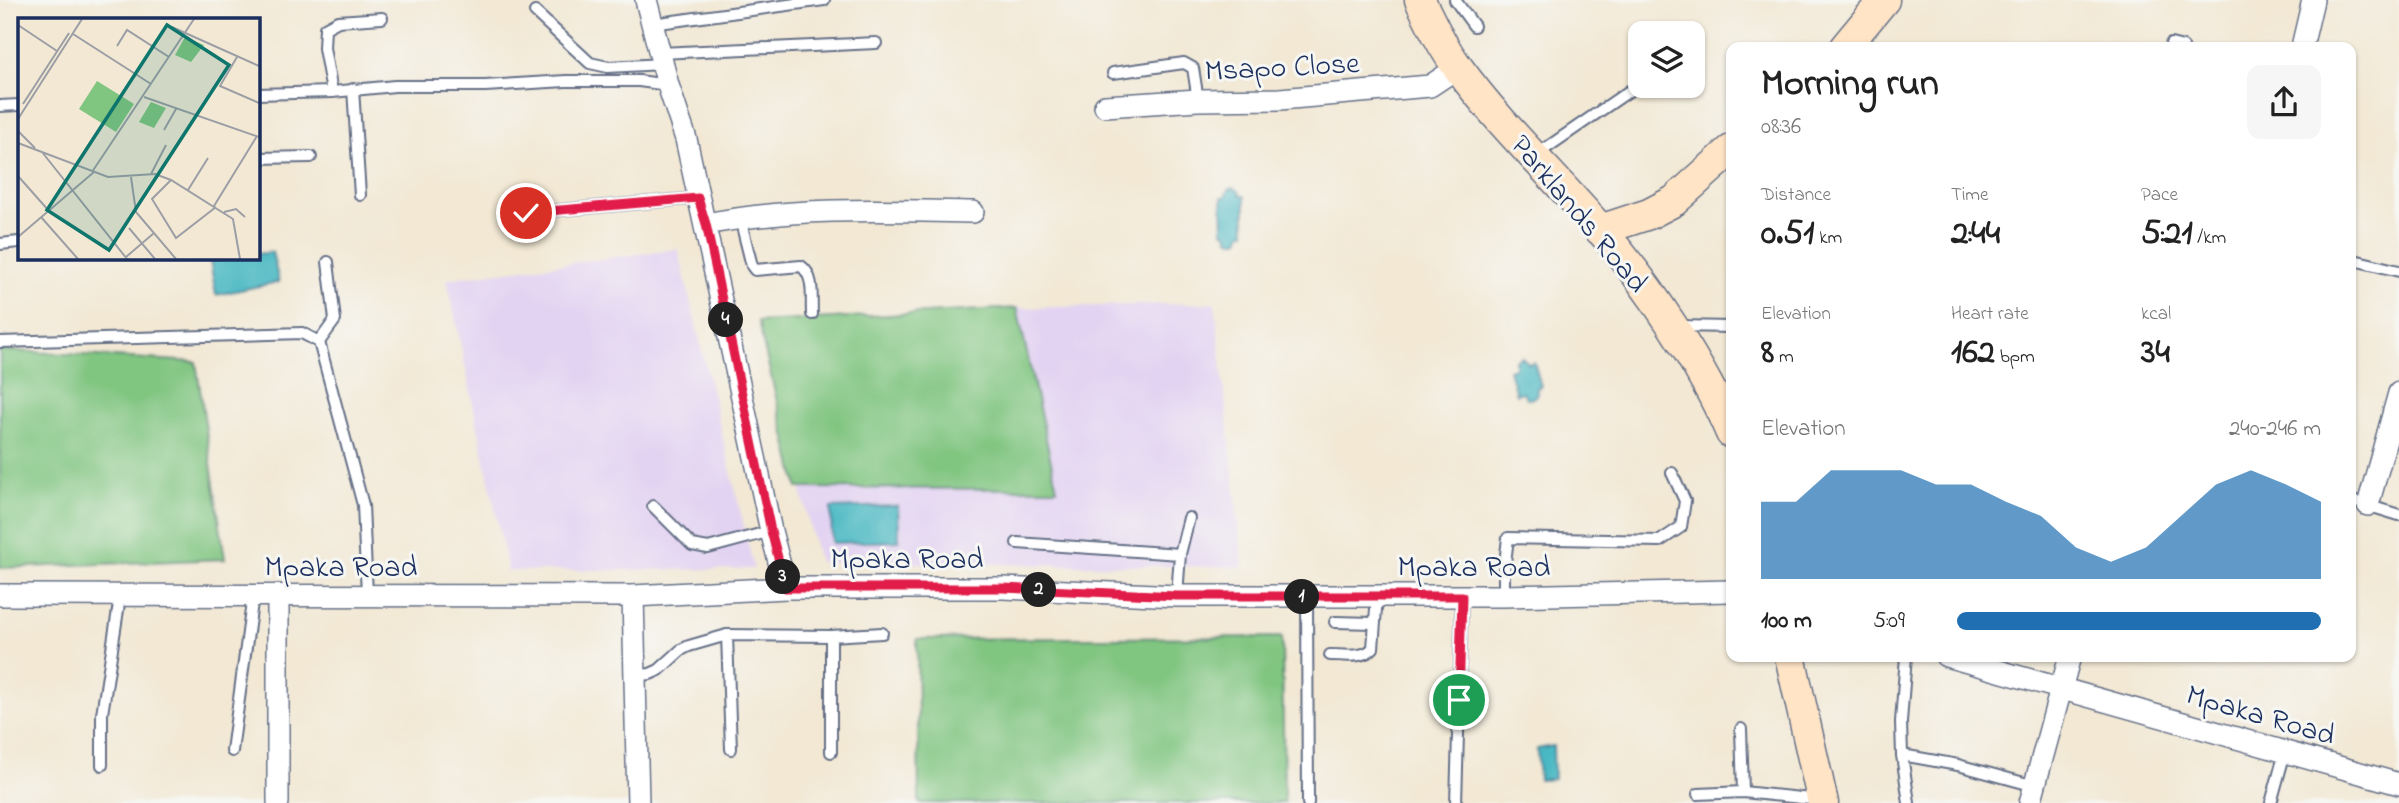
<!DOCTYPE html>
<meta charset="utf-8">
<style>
:root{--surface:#fff;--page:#f6f6f6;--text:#222;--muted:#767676;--accent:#1f6fb2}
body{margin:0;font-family:"Indie Flower",sans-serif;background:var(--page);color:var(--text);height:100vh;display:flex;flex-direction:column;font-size:26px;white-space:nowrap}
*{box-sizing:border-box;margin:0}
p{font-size:23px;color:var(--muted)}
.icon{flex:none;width:38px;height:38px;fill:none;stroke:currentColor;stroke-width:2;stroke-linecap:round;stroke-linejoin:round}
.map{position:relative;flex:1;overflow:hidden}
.details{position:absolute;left:1726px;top:42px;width:630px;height:620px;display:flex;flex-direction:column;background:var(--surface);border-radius:14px;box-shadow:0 2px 5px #0004}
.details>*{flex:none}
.fabs{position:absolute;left:1628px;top:21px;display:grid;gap:14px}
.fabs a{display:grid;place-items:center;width:77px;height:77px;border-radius:14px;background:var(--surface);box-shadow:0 2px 5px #0004;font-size:35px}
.pin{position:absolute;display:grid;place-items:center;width:60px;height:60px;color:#fff;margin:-30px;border:4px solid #fff;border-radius:50%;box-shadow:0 2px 7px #0007}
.km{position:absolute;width:35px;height:35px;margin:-18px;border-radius:50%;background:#222;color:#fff;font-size:19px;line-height:35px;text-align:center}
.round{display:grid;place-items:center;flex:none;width:74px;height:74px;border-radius:14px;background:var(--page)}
.summary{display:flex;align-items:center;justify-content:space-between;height:119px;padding:0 35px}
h1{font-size:38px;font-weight:800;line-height:52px}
.metrics{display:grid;grid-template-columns:repeat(3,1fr);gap:10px;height:119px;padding:7px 35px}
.metrics div{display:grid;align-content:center}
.metrics b{font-size:35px;font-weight:800}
.metrics small{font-size:19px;font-weight:400}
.metrics p{font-size:19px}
.chart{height:196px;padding:14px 35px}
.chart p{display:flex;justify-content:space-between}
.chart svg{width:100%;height:126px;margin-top:7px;fill:var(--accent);opacity:.7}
ul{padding:0 35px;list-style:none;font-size:23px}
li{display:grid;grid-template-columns:112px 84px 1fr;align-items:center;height:52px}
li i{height:18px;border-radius:9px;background:var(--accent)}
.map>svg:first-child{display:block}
.built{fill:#e3d3f2}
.green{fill:#80c580;stroke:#4e7a6f;stroke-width:2}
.water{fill:#4ab8c2;stroke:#327490;stroke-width:2}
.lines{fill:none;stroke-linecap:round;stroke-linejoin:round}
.lane-casing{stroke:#667087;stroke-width:14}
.street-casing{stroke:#667087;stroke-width:24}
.secondary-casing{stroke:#667087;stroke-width:33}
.lane{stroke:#fff;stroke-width:10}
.street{stroke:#fff;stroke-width:21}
.secondary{stroke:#ffe4c6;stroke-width:30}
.route-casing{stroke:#fff;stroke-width:14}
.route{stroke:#e11d48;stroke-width:9}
.labels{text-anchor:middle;stroke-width:6;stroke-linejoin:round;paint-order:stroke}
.street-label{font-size:30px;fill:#1b2f5e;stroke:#f6f6f2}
.inset-road{fill:none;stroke:#9c9ea5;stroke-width:2}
.view{fill:#0f766e;fill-opacity:0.15;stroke:#0f766e;stroke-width:3.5}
.inset-edge{fill:none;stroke:#1b2f5e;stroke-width:3.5}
</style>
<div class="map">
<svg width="2399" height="803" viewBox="0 0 2399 803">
<rect width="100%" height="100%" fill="#f6f6f2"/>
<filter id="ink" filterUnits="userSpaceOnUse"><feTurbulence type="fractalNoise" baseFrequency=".0143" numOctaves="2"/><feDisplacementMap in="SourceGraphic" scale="14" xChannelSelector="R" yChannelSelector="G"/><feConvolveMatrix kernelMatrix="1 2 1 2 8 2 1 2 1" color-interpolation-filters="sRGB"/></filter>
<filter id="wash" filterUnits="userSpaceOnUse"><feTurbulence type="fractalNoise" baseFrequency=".00686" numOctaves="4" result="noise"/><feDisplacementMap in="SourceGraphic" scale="28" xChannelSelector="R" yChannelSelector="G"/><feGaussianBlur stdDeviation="1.57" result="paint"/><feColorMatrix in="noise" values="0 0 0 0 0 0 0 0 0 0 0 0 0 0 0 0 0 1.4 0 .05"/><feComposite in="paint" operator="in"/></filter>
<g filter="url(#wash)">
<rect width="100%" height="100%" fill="#f2e8d4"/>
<!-- built -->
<g class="built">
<path d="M678,249L754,569L508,571L447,279Z"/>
<path d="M1215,303L1243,567L819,562L758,322L1017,308Z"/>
</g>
<!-- green -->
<g class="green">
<path d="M1017,308L1057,489L798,488L758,322Z"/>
<path d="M0,350L196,362L225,559L0,568Z"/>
<path d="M1282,637L1284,803H919L917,639Z"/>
</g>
<!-- water -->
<g class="water">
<path d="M1233,188L1238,190L1241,196H1245V232H1242L1239,240H1230L1226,232H1223L1222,197H1225L1228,190Z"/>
<path d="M272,252L279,282L216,295L210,261L233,257H257V254Z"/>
<path d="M1522,357L1529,364L1534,362L1541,386L1537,388V395L1531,399L1527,398L1523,392L1516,394L1509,370L1515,368V360Z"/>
<path d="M898,506L899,541L832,543L831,508Z"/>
<path d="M1553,746L1554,779L1539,780L1537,749Z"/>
</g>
</g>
<g filter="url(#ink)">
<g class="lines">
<defs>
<g id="lane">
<path d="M1455,0L1474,26"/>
<path d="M535,12L590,63L608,67L663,64"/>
<path d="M652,24L824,0"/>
<path d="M2171,44L2183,47"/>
<path d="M660,53L876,43"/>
<path d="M1113,73L1184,63L1193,68L1198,100"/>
<path d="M353,89L360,195"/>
<path d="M332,92L324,48L325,28L338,21L382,18"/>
<path d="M257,94L332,92L395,86H485L566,81H639L668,85"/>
<path d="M0,106L19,105"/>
<path d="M1536,155L1635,87"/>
<path d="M257,158L311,157"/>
<path d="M526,213L698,198"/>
<path d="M740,218L752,266L755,270L801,266C815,276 811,298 812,314"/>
<path d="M0,244L19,242"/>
<path d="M2350,259L2399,271"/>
<path d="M1677,326L1731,327"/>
<path d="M0,342L302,333L319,342L363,505L367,595"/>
<path d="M319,342L335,320L328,262"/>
<path d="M2350,500L2399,515"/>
<path d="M653,506L692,545L708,548L771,531"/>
<path d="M1017,543L1180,554"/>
<path d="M1177,596L1180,554L1189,518"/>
<path d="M1504,596V571L1508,538L1660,541L1681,527L1685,501L1672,473"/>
<path d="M1307,597L1308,803"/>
<path d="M1335,622L1374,623"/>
<path d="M727,635L731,749"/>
<path d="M831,636V752"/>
<path d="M1330,655C1344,655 1363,659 1373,648L1377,596"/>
<path d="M1906,656L1901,722L1902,755L1909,803"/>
<path d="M633,676L650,674L659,670L681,650L689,646L727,635L831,636L882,633"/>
<path d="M1741,729L1743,792"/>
<path d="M232,751L253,595"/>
<path d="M1902,755L1958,765L2035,786"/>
<path d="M102,765V714L120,597"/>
<path d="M1698,794L1743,792L1820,800"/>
<path d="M1456,803L1462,596"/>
<path d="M2271,803L2285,752"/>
</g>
<g id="street">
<path d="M646,0L668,85L686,139L771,531L786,588"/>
<path d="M2302,47L2313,0"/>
<path d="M1105,106L1198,100L1280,99L1430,86L1457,68"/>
<path d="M706,224C794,207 884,210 973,212"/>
<path d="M2368,505L2399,393"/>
<path d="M0,595L633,596L786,588H1003L1177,596H1504L1731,591"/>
<path d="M633,596L638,803"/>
<path d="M1946,656L2399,784"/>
<path d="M278,803V595"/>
<path d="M2030,803L2070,656"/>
</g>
<g id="secondary">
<path d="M1420,0C1431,23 1443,48 1459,69C1501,126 1553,175 1599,228C1648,284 1702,365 1731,433"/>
<path d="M1845,47L1884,0"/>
<path d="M1600,230L1649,214L1674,201L1731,150"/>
<path d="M1790,656L1823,803"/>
</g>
</defs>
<!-- lane casing -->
<use href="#lane" class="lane-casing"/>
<!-- street casing -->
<use href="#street" class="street-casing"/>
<!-- secondary casing -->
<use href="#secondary" class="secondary-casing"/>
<!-- lane -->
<use href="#lane" class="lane"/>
<!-- street -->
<use href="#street" class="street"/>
<!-- secondary -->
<use href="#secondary" class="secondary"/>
</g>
</g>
<g class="lines" filter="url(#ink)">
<defs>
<path id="route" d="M526,213L698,198L706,224L771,531L786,588H1003L1177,596H1462L1459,700"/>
</defs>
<!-- route casing -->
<use href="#route" class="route-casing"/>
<!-- route -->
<use href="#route" class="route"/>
</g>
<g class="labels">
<!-- street labels -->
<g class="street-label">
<text transform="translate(1282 66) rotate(-3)" y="10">Msapo Close</text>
<text transform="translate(1580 213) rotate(50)" y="10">Parklands Road</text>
<text x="907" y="568">Mpaka Road</text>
<text x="341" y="576">Mpaka Road</text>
<text x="1474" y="576">Mpaka Road</text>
<text transform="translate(2261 714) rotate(16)" y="10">Mpaka Road</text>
</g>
</g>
<!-- overview -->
<g transform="translate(18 18)">
<rect width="242" height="242" fill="#f2e8d4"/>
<path d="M167,19L186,27L173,44L157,37ZM79,63L116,86L98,114L61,91ZM133,84L148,90L136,110L121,104Z" fill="#80c580"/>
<path class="inset-road" d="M0,7L39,33M154,9L241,48M55,16L133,66M99,28L109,12L151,39M219,39L202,68L241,85M126,79L241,119M5,86L51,15M0,101L64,1M146,112L158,91M0,113L17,130M0,125L90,159L137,156L153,162L215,201L222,241M24,134L109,241M74,154L176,1M133,156L148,127M0,158L31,193M113,159L118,194L158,241M153,162L134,181L158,220L198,189M170,172L190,140M196,188L239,118M206,194L218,191L227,199M23,199L60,241M111,210L137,241M0,219L76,154M108,239L136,215"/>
<path class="view" d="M149,7L211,47L91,232L29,192Z"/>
<rect width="242" height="242" class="inset-edge"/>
</g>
</svg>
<div class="fabs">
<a><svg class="icon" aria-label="layers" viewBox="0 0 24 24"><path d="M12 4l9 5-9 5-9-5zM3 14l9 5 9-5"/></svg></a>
</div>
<div class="pin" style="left:1459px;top:700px;background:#1e9e55"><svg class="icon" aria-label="arrive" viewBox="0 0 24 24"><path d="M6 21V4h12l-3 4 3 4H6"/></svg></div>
<div class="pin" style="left:526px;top:213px;background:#d93025"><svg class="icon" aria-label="check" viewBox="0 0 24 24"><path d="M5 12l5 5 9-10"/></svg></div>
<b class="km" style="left:1302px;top:597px">1</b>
<b class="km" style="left:1039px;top:590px">2</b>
<b class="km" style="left:783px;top:577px">3</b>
<b class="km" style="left:726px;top:320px">4</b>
<section class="details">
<div class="summary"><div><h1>Morning run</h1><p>08:36</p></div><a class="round"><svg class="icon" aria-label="share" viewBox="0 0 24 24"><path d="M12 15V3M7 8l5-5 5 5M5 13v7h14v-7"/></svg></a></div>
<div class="metrics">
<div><p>Distance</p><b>0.51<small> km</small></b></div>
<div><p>Time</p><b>2:44</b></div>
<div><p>Pace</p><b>5:21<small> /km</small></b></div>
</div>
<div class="metrics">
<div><p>Elevation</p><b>8<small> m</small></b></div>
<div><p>Heart rate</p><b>162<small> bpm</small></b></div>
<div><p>kcal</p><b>34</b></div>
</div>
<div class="chart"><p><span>Elevation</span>240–246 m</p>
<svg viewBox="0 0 160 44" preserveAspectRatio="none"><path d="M0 44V17L10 17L20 6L30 6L40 6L50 11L60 11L70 17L80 22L90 33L100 38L110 33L120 22L130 11L140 6L150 11L160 17V44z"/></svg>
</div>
<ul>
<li><b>100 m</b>5:09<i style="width:100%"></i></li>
</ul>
</section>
</div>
